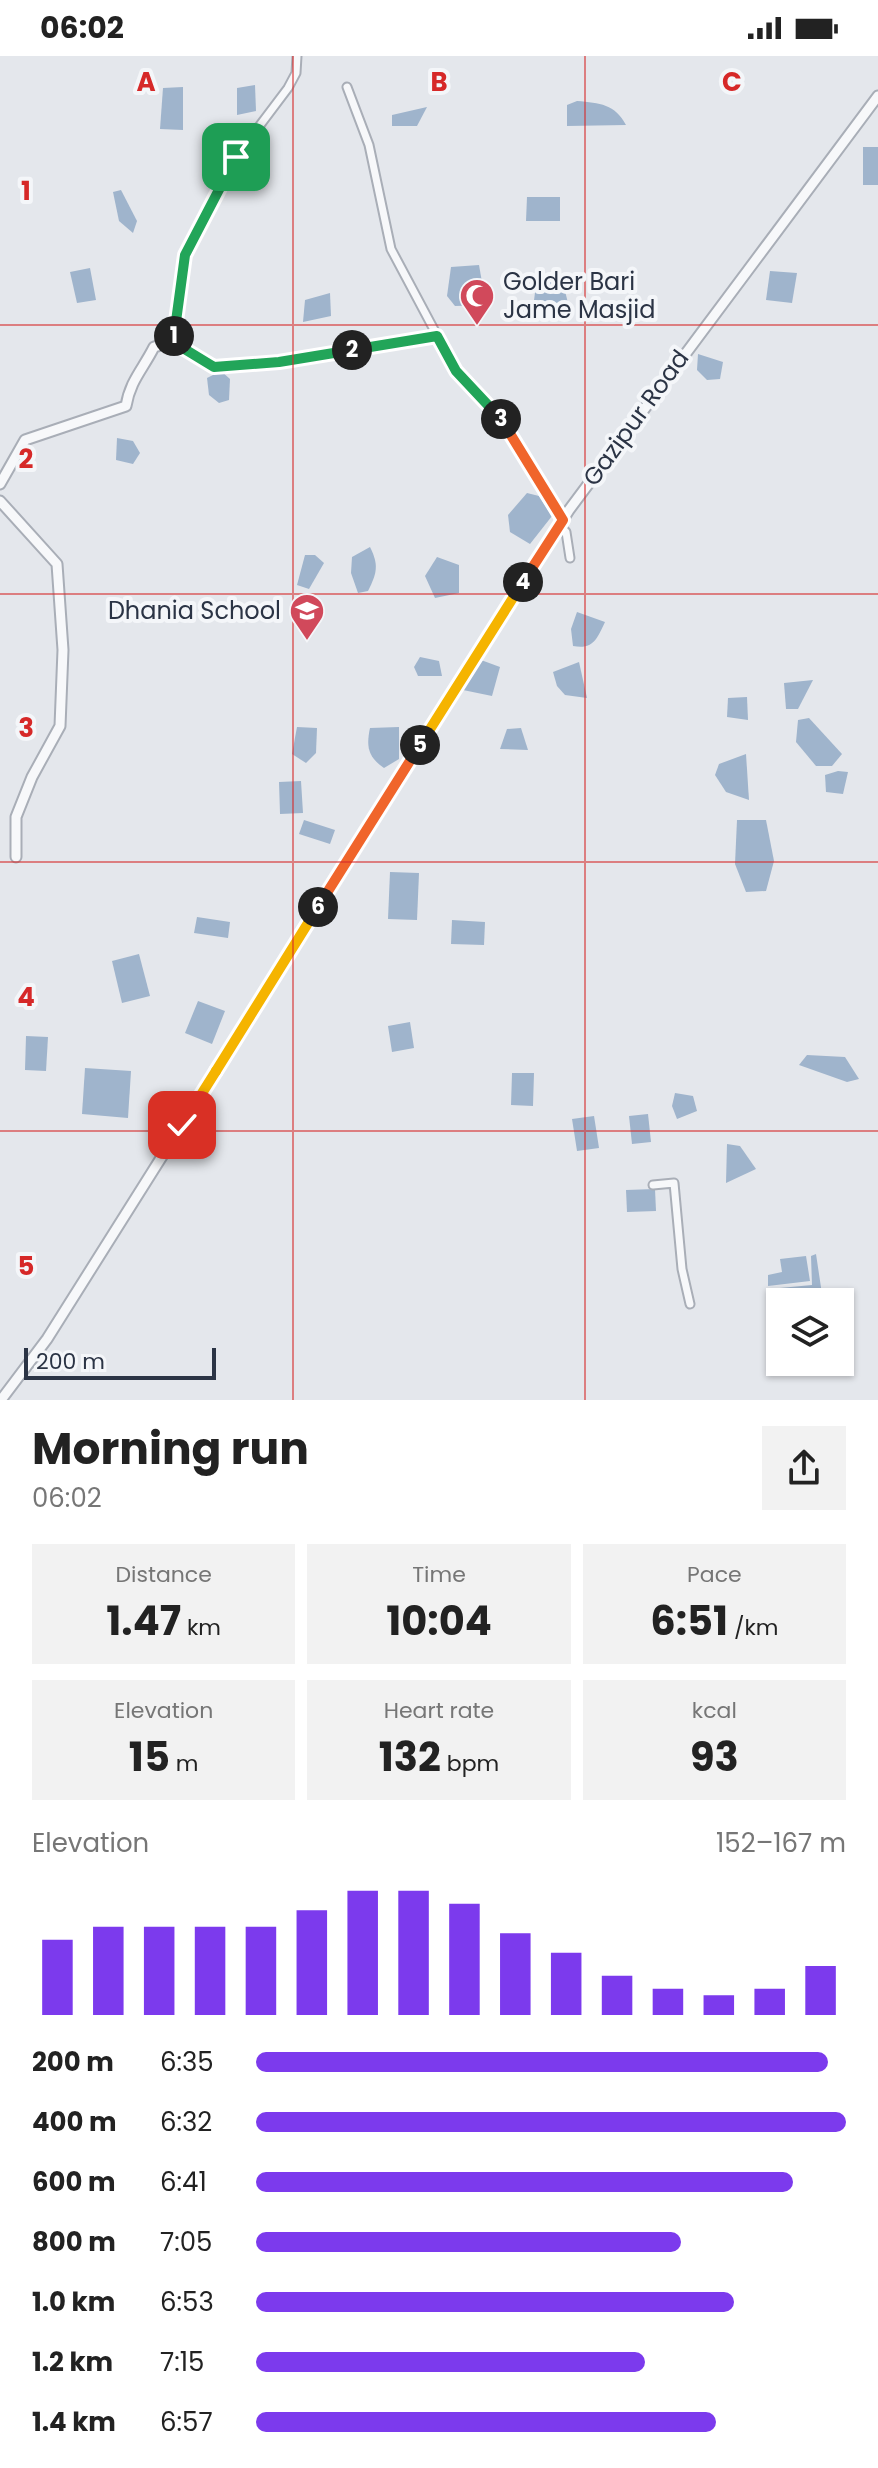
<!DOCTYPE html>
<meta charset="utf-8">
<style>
:root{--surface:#fff;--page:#f2f2f2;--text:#222;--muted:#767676;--accent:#7c3aed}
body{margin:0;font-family:Poppins,sans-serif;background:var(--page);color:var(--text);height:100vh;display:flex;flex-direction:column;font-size:30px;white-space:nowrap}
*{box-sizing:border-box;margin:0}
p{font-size:26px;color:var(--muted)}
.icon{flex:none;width:44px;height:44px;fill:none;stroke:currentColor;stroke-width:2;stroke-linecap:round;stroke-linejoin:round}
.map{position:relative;height:1344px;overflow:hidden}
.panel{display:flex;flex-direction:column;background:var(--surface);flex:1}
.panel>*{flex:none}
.buttons{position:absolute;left:766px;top:1232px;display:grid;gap:16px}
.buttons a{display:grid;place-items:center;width:88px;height:88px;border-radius:0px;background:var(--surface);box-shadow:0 2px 6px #0004;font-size:40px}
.scale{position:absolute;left:24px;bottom:20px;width:192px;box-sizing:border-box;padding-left:8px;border:4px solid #2b3445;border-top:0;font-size:22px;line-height:28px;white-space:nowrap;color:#2b3445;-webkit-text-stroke:6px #f4f6f9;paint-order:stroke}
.pin{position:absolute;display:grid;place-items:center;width:68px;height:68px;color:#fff;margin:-34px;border-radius:16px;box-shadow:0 4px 12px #0006}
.km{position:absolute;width:40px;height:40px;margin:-20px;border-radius:50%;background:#222;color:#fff;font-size:22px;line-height:40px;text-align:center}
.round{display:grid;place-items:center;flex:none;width:84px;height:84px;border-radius:0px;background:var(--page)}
.head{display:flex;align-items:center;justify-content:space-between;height:136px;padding:0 32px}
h1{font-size:44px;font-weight:700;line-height:60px}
.metrics{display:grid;grid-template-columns:repeat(3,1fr);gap:12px;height:136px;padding:8px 32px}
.metrics div{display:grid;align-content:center;border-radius:0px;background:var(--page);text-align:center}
.metrics b{font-size:40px;font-weight:700}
.metrics small{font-size:22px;font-weight:400}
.metrics p{font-size:22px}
.chart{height:224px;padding:16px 32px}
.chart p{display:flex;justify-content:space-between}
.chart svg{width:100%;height:144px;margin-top:8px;stroke:var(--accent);stroke-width:6}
ul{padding:0 32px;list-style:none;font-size:26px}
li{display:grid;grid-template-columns:128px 96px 1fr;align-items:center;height:60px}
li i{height:20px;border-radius:10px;background:var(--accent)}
.status{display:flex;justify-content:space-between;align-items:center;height:56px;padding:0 40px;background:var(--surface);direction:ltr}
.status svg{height:22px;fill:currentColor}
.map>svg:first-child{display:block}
.water{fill:#9fb4cc}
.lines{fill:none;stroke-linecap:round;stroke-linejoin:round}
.minor-casing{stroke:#a9aeb7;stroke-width:11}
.tertiary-casing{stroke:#a9aeb7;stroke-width:13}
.minor{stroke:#f7f8fa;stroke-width:7}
.tertiary{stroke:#f7f8fa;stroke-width:9}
.split-1-casing{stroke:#fff;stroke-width:16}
.split-2-casing{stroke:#fff;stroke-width:16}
.split-3-casing{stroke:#fff;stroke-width:16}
.split-4-casing{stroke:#fff;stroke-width:16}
.split-5-casing{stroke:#fff;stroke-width:16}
.split-6-casing{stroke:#fff;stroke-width:16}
.split-7-casing{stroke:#fff;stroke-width:16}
.split-8-casing{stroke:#fff;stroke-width:16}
.split-1{stroke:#22a559;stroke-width:10}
.split-2{stroke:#22a559;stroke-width:10}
.split-3{stroke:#22a559;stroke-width:10}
.split-4{stroke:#f0652b;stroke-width:10}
.split-5{stroke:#f5b400;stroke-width:10}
.split-6{stroke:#f0652b;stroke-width:10}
.split-7{stroke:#f5b400;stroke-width:10}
.split-8{stroke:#f5b400;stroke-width:10}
.grid{fill:none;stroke:#d62828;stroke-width:2;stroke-opacity:0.55}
.labels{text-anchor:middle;stroke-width:8;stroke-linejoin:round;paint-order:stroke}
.poi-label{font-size:24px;fill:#2b3445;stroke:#f4f6f9;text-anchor:start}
.street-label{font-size:24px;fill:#2b3445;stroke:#f4f6f9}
.grid-label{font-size:26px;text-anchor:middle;font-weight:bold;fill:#d62828;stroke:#f4f6f9;stroke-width:8;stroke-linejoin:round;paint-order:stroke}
</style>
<div class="status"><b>06:02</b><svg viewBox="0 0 49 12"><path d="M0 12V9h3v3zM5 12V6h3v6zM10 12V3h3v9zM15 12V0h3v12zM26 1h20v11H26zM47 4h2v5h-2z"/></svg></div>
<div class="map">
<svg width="878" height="1344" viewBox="0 0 878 1344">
<rect width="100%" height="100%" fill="#e4e7ec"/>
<!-- water -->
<g class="water">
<path d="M255,29L256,55L237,59V32Z"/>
<path d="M183,31V74L160,73L163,32Z"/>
<path d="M577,45C600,47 615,48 626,69L567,70V49Z"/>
<path d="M427,51L417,70H392V59Z"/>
<rect x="863" y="91" width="15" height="38"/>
<path d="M121,134L137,165L133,177L119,165L113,136Z"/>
<path d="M527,141H560V165H526Z"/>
<path d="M479,209L486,249L455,250L447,240L451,211Z"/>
<path d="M90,212L96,244L77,247L70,216Z"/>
<path d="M770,215L797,217L792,247L766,244Z"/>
<path d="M561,219L571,259H532L537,222Z"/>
<path d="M330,237L331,260L303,266L305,244Z"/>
<path d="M698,298L723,306L720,323L707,324L697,314Z"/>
<path d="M221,315L230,323L229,344L219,347L209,339L207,322Z"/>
<path d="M117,382L133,385L140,397L133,408L116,404Z"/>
<path d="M527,437L539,440L552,460L530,488L510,476L508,459Z"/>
<path d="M370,491C379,509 377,517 368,535L358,537L351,517L352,501Z"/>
<path d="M305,499H315L324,507L309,533L297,529Z"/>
<path d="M437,501L459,509V537L435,542L425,520Z"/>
<path d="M577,556L605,566C597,583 593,594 573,590L571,573Z"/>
<path d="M420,601L439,605L442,620H418L414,611Z"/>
<path d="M481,604L500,611L492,640L463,634Z"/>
<path d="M579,606L587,642L565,639L557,630L553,616Z"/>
<path d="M813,624L798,653H786L784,627Z"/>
<path d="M747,641L748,664L727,661L728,642Z"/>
<path d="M809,662L842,698L832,710H816L796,686L798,664Z"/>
<path d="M297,671L317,672L316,697L306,707L292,698Z"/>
<path d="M399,671V703L384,712C368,701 366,691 370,672Z"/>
<path d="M521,672L528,694L500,693L507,673Z"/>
<path d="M746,698L749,744L726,736L715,719L719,708Z"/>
<path d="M838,715L848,716L843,738L826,736L825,719Z"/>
<path d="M301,725L303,757L280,758L279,726Z"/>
<path d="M304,764L335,774L330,788L299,778Z"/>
<path d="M737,764H766L774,805L766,835L746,836L735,808Z"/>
<path d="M390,816L419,817L417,864L388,863Z"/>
<path d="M197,861L230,866L228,882L194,877Z"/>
<path d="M452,864L485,866L484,889L451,888Z"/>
<path d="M139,898L150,940L122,947L112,905Z"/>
<path d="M198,945L225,955L212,988L185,977Z"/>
<path d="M410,966L414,992L392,996L388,970Z"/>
<path d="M26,980L48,981L46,1015L25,1014Z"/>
<path d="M807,999L845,1001L859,1023L847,1026L799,1009Z"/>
<path d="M85,1012L131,1015L128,1062L82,1058Z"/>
<path d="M512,1017H534L533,1050L511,1049Z"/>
<path d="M675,1037L693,1040L697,1055L677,1063L672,1050Z"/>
<path d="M648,1058L651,1086L632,1088L629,1060Z"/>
<path d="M594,1060L599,1092L577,1095L572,1063Z"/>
<path d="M727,1088L740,1090L756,1113L726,1127Z"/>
<path d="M655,1133L656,1155L627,1156L626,1134Z"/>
<path d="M816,1198L822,1238L770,1246L769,1233L812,1229L811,1200Z"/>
<path d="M806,1200L810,1225L768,1230V1219L782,1216L780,1203Z"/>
</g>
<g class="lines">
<defs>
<g id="minor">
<path d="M297,0L296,17L288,32L236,101L185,199L173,286L214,311L279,306L437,280"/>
<path d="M347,31L369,89L391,193L456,315L506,367L563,464"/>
<path d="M559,469L566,476L570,502"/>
<path d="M653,1129L674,1127L682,1213L690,1248"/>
</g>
<g id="tertiary">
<path d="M0,428L25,384L126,350C130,325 143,313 154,291L173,286"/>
<path d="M0,445L57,508L63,594L60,670L32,721L16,761V801"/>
<path d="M1,1344L47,1283L569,454L878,40"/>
</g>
</defs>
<!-- minor casing -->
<use href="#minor" class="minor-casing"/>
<!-- tertiary casing -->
<use href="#tertiary" class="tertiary-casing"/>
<!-- minor -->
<use href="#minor" class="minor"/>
<!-- tertiary -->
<use href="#tertiary" class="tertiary"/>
</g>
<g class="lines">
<defs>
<path id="split-1" d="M174,280L185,199L236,101"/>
<path id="split-2" d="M174,280L173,286L214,311L279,306L352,294"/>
<path id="split-3" d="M352,294L437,280L456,315L501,363"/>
<path id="split-4" d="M501,363L563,464L523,526"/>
<path id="split-5" d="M420,689L523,526"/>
<path id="split-6" d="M318,851L420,689"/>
<path id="split-7" d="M216,1015L318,851"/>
<path id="split-8" d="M182,1069L216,1015"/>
</defs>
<!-- split-1 casing -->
<use href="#split-1" class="split-1-casing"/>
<!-- split-2 casing -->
<use href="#split-2" class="split-2-casing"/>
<!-- split-3 casing -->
<use href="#split-3" class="split-3-casing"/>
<!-- split-4 casing -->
<use href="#split-4" class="split-4-casing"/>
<!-- split-5 casing -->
<use href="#split-5" class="split-5-casing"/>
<!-- split-6 casing -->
<use href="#split-6" class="split-6-casing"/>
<!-- split-7 casing -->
<use href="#split-7" class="split-7-casing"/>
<!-- split-8 casing -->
<use href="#split-8" class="split-8-casing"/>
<!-- split-1 -->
<use href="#split-1" class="split-1"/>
<!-- split-2 -->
<use href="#split-2" class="split-2"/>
<!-- split-3 -->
<use href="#split-3" class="split-3"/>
<!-- split-4 -->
<use href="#split-4" class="split-4"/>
<!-- split-5 -->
<use href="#split-5" class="split-5"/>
<!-- split-6 -->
<use href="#split-6" class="split-6"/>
<!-- split-7 -->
<use href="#split-7" class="split-7"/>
<!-- split-8 -->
<use href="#split-8" class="split-8"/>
</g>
<!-- grid -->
<path class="grid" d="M293,0V1344M585,0V1344M0,269H878M0,538H878M0,806H878M0,1075H878"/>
<!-- icons -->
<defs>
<symbol id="mosque-pin" viewBox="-11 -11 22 30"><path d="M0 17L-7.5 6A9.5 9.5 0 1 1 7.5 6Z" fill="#d1495b" stroke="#f4f6f9"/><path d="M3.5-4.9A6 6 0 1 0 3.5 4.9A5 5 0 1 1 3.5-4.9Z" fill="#fff"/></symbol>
<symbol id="school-pin" viewBox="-11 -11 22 30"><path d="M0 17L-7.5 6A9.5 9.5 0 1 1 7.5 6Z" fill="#d1495b" stroke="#f4f6f9"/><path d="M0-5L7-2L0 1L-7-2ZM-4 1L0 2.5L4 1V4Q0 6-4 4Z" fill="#fff"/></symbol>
</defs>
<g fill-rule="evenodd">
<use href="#mosque-pin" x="457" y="220" width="40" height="54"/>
<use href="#school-pin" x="287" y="535" width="40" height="54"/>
</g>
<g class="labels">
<!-- poi labels -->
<g class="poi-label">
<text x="503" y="234">Golder Bari<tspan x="503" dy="28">Jame Masjid</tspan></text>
<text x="281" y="563" text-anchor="end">Dhania School</text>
</g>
<!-- street labels -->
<g class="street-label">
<text transform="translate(636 362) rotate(-54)" y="8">Gazipur Road</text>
</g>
</g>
<g class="grid-label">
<text x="146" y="35">A</text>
<text x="439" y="35">B</text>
<text x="732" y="35">C</text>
<text x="26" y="144">1</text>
<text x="26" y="412">2</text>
<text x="26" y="681">3</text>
<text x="26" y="950">4</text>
<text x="26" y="1219">5</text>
</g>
</svg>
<div class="buttons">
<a><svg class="icon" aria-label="layers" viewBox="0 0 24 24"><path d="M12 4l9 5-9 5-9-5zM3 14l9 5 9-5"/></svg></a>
</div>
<div class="scale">200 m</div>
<div class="pin" style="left:236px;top:101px;background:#1e9e55"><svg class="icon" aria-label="arrive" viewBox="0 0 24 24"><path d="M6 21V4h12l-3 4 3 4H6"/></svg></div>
<div class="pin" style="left:182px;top:1069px;background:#d93025"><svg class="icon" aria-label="check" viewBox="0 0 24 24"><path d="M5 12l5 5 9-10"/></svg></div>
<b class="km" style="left:174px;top:280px">1</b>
<b class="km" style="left:352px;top:294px">2</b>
<b class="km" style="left:501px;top:363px">3</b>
<b class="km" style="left:523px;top:526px">4</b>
<b class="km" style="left:420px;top:689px">5</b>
<b class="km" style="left:318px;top:851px">6</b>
</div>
<section class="panel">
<div class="head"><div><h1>Morning run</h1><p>06:02</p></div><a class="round"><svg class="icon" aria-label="share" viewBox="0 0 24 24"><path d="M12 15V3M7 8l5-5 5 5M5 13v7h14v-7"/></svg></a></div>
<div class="metrics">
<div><p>Distance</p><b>1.47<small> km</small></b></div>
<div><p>Time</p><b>10:04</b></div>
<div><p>Pace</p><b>6:51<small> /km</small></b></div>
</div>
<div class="metrics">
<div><p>Elevation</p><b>15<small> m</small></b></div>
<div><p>Heart rate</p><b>132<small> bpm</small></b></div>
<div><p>kcal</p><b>93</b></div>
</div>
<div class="chart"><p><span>Elevation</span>152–167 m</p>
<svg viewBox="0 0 160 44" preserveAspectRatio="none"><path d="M5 44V21M15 44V17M25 44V17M35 44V17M45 44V17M55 44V12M65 44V6M75 44V6M85 44V10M95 44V19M105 44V25M115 44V32M125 44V36M135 44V38M145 44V36M155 44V29"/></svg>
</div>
<ul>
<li><b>200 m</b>6:35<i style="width:97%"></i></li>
<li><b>400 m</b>6:32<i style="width:100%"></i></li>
<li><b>600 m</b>6:41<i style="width:91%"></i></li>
<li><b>800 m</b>7:05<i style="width:72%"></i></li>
<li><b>1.0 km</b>6:53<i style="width:81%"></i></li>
<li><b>1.2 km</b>7:15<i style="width:66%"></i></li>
<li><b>1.4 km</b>6:57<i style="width:78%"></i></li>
</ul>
</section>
